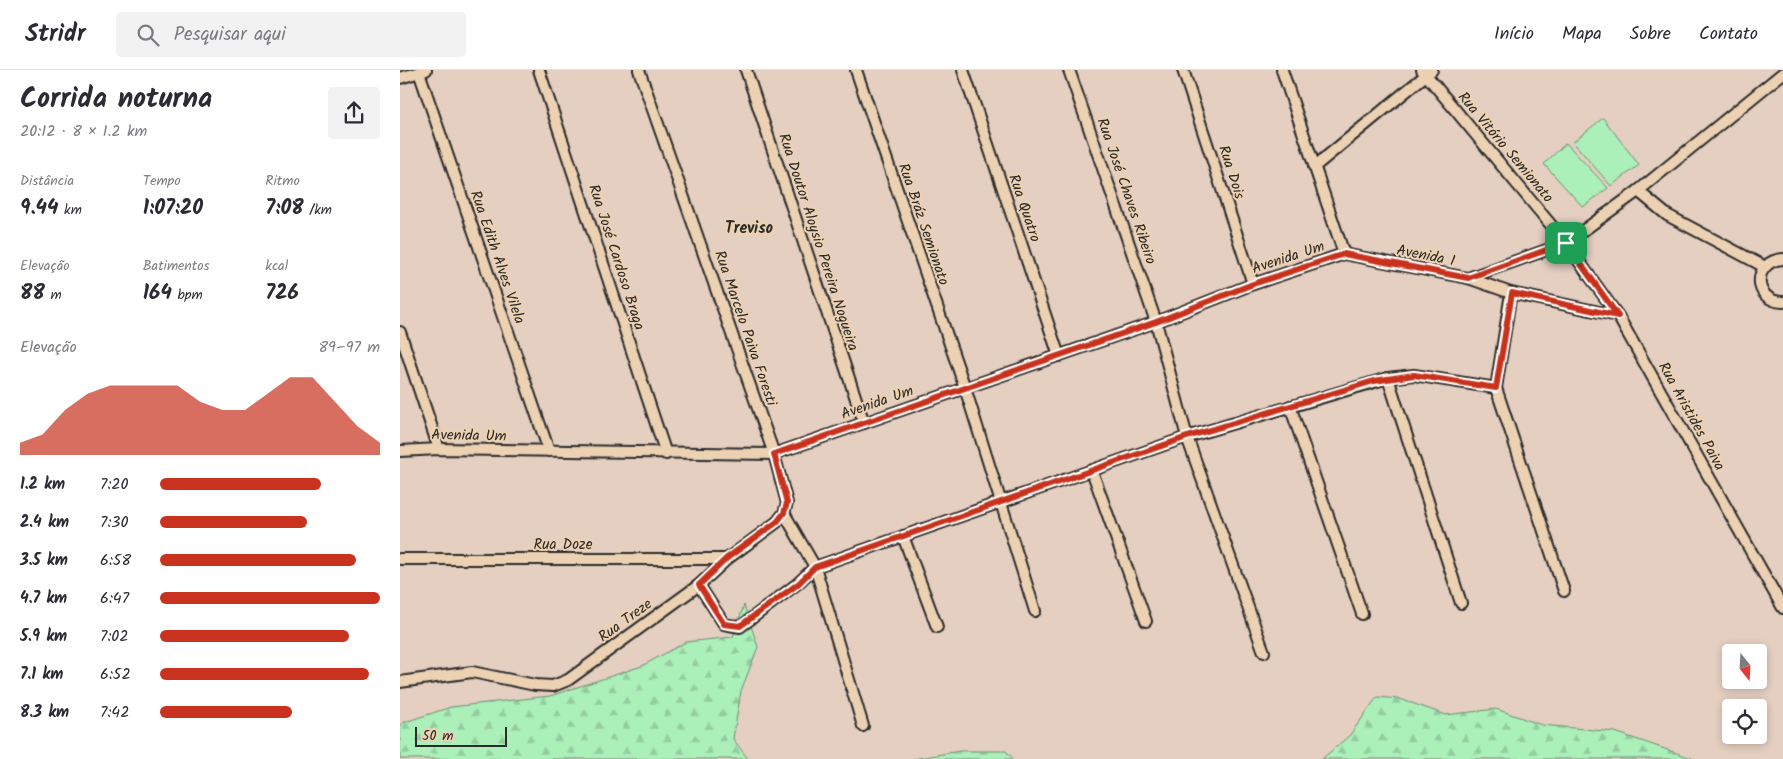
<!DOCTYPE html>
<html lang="pt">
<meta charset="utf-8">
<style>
:root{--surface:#fff;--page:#f2f2f3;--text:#2b2b33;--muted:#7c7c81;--line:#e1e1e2;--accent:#c8321e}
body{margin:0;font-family:Kalam,sans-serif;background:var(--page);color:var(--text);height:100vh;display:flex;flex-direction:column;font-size:19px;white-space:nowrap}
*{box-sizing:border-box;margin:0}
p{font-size:16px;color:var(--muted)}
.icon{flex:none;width:28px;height:28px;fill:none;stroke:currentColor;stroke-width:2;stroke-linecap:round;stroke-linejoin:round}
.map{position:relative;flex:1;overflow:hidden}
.sheet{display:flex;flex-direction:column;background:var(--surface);width:400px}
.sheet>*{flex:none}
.needle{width:32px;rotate:162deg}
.controls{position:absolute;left:1322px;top:574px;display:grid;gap:10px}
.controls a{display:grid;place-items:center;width:45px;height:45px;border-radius:5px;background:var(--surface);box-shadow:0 2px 8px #0003;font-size:25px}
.scale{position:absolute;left:15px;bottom:12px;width:92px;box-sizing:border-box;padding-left:5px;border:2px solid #2b2b2b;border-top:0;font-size:14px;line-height:18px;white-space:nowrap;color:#2b2b2b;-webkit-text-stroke:4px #ecd1b3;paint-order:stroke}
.pin{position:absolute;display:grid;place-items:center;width:42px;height:42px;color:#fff;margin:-21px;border-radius:10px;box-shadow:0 2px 8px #0006}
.round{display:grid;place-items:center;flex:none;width:52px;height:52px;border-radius:5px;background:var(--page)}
.summary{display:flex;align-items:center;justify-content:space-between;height:85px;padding:0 20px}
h1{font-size:28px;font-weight:700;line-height:38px}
.figures{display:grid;grid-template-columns:repeat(3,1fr);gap:8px;height:85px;padding:5px 20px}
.figures div{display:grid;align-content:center}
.figures b{font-size:21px;font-weight:700}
.figures small{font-size:14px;font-weight:400}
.figures p{font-size:14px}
.chart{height:140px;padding:10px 20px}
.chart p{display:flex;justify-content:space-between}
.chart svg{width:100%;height:90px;margin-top:5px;fill:var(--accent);opacity:.7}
ul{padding:0 20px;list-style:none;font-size:16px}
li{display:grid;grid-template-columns:80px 60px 1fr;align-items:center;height:38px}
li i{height:12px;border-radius:6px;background:var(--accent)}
header{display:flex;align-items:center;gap:30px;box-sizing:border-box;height:70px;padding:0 25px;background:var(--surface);border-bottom:1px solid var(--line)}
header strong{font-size:24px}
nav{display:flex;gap:28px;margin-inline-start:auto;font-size:18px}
.search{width:350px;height:45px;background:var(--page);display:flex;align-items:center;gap:12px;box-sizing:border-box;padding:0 18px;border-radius:5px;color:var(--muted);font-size:19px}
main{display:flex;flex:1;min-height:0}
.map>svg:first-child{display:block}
.green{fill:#abefb9;stroke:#6b8d72}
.forest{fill:url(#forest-firs);stroke:#6b8d72}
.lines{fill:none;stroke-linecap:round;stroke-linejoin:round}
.minor-casing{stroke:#2b2b2b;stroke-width:14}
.minor{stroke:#ecd1b3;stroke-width:10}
.route-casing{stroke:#fff;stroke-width:10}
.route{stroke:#c8321e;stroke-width:6}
.labels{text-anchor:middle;stroke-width:4;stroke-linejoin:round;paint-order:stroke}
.street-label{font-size:15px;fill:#2b2b2b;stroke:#ecd1b3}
.neighbourhood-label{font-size:16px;font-weight:bold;fill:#2b2b2b;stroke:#ecd1b3}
</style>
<header>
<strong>Stridr</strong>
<div class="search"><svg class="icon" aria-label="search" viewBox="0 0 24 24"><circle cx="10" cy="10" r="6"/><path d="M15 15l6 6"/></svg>Pesquisar aqui</div>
<nav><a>Início</a><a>Mapa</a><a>Sobre</a><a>Contato</a></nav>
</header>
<main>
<section class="sheet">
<div class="summary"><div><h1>Corrida noturna</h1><p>20:12 · 8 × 1.2 km</p></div><a class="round"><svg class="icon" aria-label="share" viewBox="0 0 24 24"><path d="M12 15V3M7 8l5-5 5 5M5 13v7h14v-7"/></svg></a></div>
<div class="figures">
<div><p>Distância</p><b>9.44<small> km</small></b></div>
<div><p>Tempo</p><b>1:07:20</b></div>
<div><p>Ritmo</p><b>7:08<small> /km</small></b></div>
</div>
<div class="figures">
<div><p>Elevação</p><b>88<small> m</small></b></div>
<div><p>Batimentos</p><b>164<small> bpm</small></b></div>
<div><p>kcal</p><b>726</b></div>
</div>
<div class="chart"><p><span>Elevação</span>89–97 m</p>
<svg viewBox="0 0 160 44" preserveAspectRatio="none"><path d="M0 44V38L10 34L20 22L30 14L40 10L50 10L60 10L70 10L80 18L90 22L100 22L110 14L120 6L130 6L140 18L150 30L160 38V44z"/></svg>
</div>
<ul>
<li><b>1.2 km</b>7:20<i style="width:73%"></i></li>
<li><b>2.4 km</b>7:30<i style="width:67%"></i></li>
<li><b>3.5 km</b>6:58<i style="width:89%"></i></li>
<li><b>4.7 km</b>6:47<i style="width:100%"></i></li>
<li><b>5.9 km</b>7:02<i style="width:86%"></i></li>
<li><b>7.1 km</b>6:52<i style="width:95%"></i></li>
<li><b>8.3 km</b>7:42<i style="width:60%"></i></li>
</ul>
</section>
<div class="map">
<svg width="1383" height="689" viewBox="0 0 1383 689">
<defs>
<pattern id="forest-firs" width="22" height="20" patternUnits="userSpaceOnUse" patternTransform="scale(1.25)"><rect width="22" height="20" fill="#abefb9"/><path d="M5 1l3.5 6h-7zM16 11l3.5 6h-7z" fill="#93cd9f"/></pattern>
</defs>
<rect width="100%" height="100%" fill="#e4cfc1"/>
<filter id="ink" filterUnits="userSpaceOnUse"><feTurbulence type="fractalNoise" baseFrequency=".02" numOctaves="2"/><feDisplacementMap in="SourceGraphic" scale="10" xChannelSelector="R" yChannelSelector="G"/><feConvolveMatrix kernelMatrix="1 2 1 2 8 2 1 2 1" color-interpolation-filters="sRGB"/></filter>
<g filter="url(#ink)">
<!-- green -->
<g class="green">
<path d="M1203,48L1239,95L1211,116L1173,72Z"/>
<path d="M1166,73L1208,118L1183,137L1144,94Z"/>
</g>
<!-- forest -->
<g class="forest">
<path d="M344,535L358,577L341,621L333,669L348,689H0V655L5,652L51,637L150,626L242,596L286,572L333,567Z"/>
<path d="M977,627L1000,629L1046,645L1096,639L1142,655L1215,662L1294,689H922L950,665Z"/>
<path d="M560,681H606L613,689H513Z"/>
</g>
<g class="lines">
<defs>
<g id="minor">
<path d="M139,0L266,384"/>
<path d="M346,0L464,353"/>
<path d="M456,0L565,318L635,541"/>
<path d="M563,0L659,286"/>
<path d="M669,0L756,252L787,367L864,582"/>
<path d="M783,0L853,214"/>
<path d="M882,0L944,184"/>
<path d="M1022,0L1166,173L1218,246L1383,538"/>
<path d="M19,2L149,381"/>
<path d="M0,8L26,0"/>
<path d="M914,97L1032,0"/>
<path d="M1238,121L1267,145L1365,197"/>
<path d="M1383,189C1352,191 1352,231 1383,232"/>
<path d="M1068,208L1166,173L1238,121L1383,3"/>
<path d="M1111,223L1096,318L1164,521"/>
<path d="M0,262L39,379"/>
<path d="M988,308L1061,533"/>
<path d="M890,336L962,544"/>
<path d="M0,381L39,379L374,384L756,252L853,214L944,184L1068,208L1111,223L1218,246"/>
<path d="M692,401L746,551"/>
<path d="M384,443L415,497L463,656"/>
<path d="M503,466L537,557"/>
<path d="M0,489H327"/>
<path d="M299,515L324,554L340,557L397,514L415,497L787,367L988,308L1014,305L1096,318"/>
<path d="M0,612L72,602L135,615L153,616L168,610L299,515L327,489L377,452L384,443L387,433L374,384L239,0"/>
</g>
</defs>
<!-- minor casing -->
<use href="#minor" class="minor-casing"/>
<!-- minor -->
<use href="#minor" class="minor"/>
</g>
</g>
<g class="lines" filter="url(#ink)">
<defs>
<path id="route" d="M1166,173L1218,246L1112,223L1096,318L1014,305L974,311L787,367L415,497L398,514L340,556L324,554L299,515L327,488L377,452L384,443L387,433L374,384L756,252L853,214L944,184L1068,208Z"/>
</defs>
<!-- route casing -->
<use href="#route" class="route-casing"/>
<!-- route -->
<use href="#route" class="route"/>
</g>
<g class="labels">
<!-- street labels -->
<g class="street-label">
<text transform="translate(1106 77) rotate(50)" y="5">Rua Vitório Semionato</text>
<text transform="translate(832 102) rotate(72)" y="5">Rua Dois</text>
<text transform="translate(727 121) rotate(71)" y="5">Rua José Chaves Ribeiro</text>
<text transform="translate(625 138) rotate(71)" y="5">Rua Quatro</text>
<text transform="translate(524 154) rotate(71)" y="5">Rua Bráz Semionato</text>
<text transform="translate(419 172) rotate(72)" y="5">Rua Doutor Aloysio Pereira Nogueira</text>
<text transform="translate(1026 185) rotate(11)" y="5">Avenida 1</text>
<text transform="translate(98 187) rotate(71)" y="5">Rua Edith Alves Vilela</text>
<text transform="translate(217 187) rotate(72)" y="5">Rua José Cardoso Braga</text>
<text transform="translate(888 187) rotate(-18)" y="5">Avenida Um</text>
<text transform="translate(346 258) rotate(71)" y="5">Rua Marcelo Paiva Foresti</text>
<text transform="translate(477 332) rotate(-19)" y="5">Avenida Um</text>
<text transform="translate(1292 346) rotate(61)" y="5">Rua Aristides Paiva</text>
<text transform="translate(69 365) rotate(1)" y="5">Avenida Um</text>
<text x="163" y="479">Rua Doze</text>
<text transform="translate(225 550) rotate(-36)" y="5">Rua Treze</text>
</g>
<!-- neighbourhood labels -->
<g class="neighbourhood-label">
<text x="349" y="163">Treviso</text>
</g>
</g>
</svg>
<div class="controls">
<a><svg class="needle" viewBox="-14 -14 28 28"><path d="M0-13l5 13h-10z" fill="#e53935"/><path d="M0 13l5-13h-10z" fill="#7c7c81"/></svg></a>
<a><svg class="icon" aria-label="locate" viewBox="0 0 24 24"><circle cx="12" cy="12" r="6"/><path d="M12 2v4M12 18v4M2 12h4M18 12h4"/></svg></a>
</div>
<div class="scale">50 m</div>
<div class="pin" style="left:1166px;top:173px;background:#1e9e55"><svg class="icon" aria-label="arrive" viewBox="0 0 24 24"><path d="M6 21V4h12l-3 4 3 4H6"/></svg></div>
</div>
</main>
